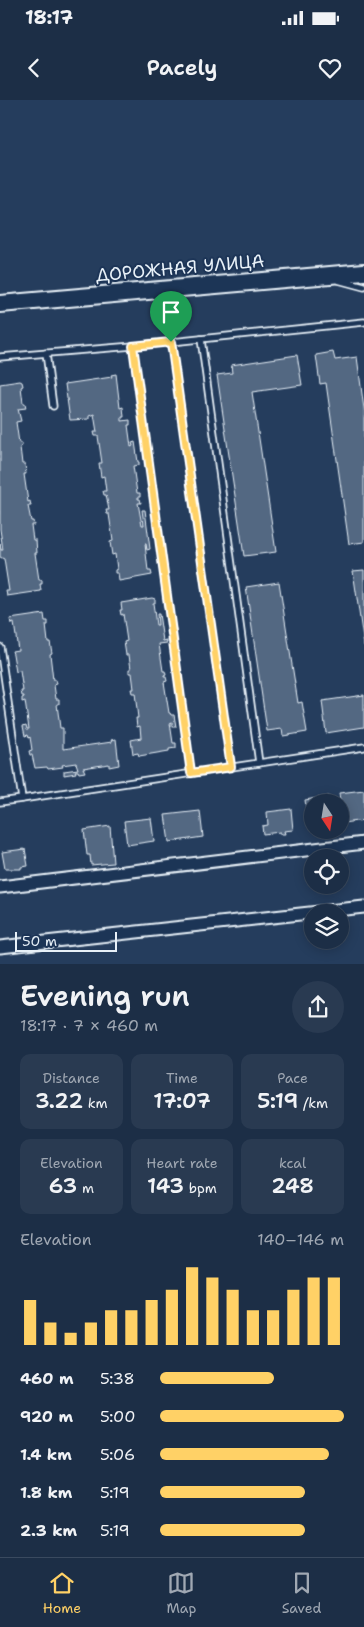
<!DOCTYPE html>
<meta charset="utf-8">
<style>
:root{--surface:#1c2e46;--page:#293a51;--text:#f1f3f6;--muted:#a0a8b3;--line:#3a4a5f;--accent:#ffd166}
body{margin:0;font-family:"Shantell Sans",sans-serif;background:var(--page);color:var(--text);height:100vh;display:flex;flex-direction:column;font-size:19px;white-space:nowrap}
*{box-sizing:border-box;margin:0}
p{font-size:16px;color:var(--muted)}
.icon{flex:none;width:28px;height:28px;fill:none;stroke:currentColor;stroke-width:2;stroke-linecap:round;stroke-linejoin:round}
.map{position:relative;height:864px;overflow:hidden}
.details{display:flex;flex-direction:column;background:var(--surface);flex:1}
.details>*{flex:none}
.needle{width:32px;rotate:168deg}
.fabs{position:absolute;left:304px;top:694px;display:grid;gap:10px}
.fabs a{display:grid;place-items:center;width:45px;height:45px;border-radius:50%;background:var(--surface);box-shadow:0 2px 12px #0003,0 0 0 1px var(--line);font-size:25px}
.scale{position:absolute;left:15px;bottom:12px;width:102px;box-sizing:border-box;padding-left:5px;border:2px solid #e8f1f8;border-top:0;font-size:14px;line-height:18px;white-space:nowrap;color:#e8f1f8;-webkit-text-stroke:4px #1d3557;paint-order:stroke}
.pin{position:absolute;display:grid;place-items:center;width:42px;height:42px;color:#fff;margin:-51px -21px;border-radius:50% 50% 50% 0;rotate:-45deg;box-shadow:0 0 5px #0007}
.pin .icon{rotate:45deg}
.round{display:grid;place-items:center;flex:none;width:52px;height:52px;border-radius:26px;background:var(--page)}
.headline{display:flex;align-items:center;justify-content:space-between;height:85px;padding:0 20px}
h1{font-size:28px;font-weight:600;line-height:38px}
.figures{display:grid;grid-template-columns:repeat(3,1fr);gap:8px;height:85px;padding:5px 20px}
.figures div{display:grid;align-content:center;border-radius:10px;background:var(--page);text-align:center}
.figures b{font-size:21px;font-weight:600}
.figures small{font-size:14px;font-weight:400}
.figures p{font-size:14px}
.chart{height:140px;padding:10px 20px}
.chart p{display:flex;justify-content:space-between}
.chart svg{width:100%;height:90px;margin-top:5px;stroke:var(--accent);stroke-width:6}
ul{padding:0 20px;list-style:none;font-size:16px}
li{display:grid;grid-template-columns:80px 60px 1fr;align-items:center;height:38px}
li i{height:12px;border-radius:6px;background:var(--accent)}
.status{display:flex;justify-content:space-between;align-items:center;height:35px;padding:0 25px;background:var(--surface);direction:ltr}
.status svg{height:14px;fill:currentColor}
header{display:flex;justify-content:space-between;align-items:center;height:65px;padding:0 20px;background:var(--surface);font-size:22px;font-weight:600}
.tab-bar{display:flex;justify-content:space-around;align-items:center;height:70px;border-top:1px solid var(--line);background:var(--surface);font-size:14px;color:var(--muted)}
.tab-bar a{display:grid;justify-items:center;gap:2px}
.tab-bar .selected{color:var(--accent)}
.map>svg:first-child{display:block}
.building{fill:#536782;stroke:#e8f1f8}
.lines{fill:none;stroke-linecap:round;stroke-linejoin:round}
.lane-casing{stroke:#e8f1f8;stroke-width:9}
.street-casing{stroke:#e8f1f8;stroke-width:15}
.secondary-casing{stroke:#e8f1f8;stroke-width:20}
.lane{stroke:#1d3557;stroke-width:5.5}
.street{stroke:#1d3557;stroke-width:11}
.secondary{stroke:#1d3557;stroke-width:16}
.route-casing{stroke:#fff;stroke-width:10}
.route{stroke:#ffd166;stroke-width:6}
.labels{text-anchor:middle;stroke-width:4;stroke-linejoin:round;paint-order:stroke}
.street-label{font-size:18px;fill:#e8f1f8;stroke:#1d3557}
</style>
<div class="status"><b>18:17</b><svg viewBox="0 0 49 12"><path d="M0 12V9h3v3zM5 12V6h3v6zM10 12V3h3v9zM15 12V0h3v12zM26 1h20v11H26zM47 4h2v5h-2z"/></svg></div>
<header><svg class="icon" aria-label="back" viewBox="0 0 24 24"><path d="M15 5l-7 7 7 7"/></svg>Pacely<svg class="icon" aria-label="heart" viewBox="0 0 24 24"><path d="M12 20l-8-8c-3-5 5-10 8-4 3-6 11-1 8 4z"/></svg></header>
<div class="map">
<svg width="364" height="865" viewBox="0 0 364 865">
<rect width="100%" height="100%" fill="#253d5d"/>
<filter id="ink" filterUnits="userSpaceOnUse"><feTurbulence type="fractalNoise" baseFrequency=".02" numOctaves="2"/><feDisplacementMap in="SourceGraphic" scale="10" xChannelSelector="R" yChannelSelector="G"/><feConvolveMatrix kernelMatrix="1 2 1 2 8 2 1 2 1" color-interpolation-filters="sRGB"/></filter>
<g filter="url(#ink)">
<!-- building -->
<g class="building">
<path d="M333,252L335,260L357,257L364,309V442L349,444L326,283L320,284L316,255Z"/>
<path d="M297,255L302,285L252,292L276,452L244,456L217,275L232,273L231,265Z"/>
<path d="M116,274L120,308L123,307L124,317H122V321L130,320V325H128L131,347L133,346L132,343L135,342L138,362H139V365L133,366L137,393H140V397H138V399H140L141,403H138L142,425H144L142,410H145L150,449L147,450L146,444H145L148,471H151L152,475L119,481L118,473H115V470L117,469L115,454L112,455L110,442L113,441L109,414H107L106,410H109L106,395H104L103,391H106L104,376L101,377L99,363H102L98,336H95L94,332H97L94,314L89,316V319L70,320L65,284L112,277L111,275Z"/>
<path d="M20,281L22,282L23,286L21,287L23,303H25L26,308L18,309L21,321L16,322L19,343H22V346L20,347L22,364H25L26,374H24L28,402L30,401L31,406H28L31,421H33L34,425H31L33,440H36L37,453H35L39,480H42V484H40L41,491L7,496L6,491H9L4,459L0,457V444L1,450H3L0,429V284Z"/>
<path d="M364,470V546L353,471Z"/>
<path d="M279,482L298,603L302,602L307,632L283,636L282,629L267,631L246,487Z"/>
<path d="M152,498L155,499V503H153L156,525H158L157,514H159L163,541L167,540V543L159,544L163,571H165L166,575L164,576V577H166L167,581L164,582L169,613H170L171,615H174L176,627H172V622L170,623L173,643H176V648L169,649V651L139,656L138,653L133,654L131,640L141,638L140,626L137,627L136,618H138L135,593H132L131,589H134L132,573H129V569H131L129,555H126L124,542L127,541L123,514L121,515L120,510H122L121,503Z"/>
<path d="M44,514L45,521H48V525H46L48,542H50L52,553L50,554L53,580H56L57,584L54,585L56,599H59V604H57L60,628H63V649L112,642L111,640L116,639L119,665L109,667V664L83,668L85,672L79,673L78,671H75L76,673L64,675V671L78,669L76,663L62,665L63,667L48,669L47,667L35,668L32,655H30L29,651L32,650L30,637L29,638L28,635L25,636L23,626L26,625L27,629H29L25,601L22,602V598L24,597V596H22L21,591H23L20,571L16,572L13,554L12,551L18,550L14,523L11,524L10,519Z"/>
<path d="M364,595V627L326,633L322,601Z"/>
<path d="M364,690V720L343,723L339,693Z"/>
<path d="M329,696L330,702H312V725L309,726L305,700Z"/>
<path d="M291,709L293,730L284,731L285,734H280V732L263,734L262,726L268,725L267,712Z"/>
<path d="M200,711L203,737L169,742L165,715Z"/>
<path d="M151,718L154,741L127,745L124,721Z"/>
<path d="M110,726L113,763L91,765L90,755H87L84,730Z"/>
<path d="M25,749L28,766L21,767V769H5L2,752Z"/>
</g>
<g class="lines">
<defs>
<g id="lane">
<path d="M338,180L364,187"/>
<path d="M201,239L259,663"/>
<path d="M171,242L231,667"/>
<path d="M133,246L191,673"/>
<path d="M46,253L53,306"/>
<path d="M0,257L133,246L364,222"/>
<path d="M0,547L22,699L364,647"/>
<path d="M0,702L22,699"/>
</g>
<g id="street">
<path d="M0,787L364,743"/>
<path d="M0,847L364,807"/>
</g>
<path id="secondary" d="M0,204L364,172"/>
</defs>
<!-- lane casing -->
<use href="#lane" class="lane-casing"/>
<!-- street casing -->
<use href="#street" class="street-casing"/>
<!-- secondary casing -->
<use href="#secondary" class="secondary-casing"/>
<!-- lane -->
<use href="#lane" class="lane"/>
<!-- street -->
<use href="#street" class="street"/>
<!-- secondary -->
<use href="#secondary" class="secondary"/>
</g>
</g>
<g class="lines" filter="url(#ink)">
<defs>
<path id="route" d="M171,242L231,667L191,673L133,246Z"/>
</defs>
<!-- route casing -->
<use href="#route" class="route-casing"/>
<!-- route -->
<use href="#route" class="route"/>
</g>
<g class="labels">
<!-- street labels -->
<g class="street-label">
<text transform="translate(180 168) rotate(-5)" y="6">ДОРОЖНАЯ УЛИЦА</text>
</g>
</g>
</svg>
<div class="fabs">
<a><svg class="needle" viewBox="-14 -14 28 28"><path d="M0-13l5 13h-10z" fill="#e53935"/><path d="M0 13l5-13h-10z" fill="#a0a8b3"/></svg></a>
<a><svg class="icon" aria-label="locate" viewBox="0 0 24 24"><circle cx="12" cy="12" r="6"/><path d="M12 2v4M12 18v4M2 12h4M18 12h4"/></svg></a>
<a><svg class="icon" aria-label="layers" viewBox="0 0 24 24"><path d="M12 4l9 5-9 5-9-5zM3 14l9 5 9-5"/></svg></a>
</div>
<div class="scale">50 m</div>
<div class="pin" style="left:171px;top:242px;background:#1e9e55"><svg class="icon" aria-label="arrive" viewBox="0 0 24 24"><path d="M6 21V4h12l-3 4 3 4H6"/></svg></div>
</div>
<section class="details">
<div class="headline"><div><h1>Evening run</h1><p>18:17 · 7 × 460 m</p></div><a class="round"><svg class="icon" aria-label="share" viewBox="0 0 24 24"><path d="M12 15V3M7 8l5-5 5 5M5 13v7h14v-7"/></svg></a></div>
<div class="figures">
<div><p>Distance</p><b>3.22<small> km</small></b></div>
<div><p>Time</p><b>17:07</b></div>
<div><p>Pace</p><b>5:19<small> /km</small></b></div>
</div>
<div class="figures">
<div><p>Elevation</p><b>63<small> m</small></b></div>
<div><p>Heart rate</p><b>143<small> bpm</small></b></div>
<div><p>kcal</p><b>248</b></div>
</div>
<div class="chart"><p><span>Elevation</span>140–146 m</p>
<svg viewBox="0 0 160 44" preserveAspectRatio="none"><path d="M5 44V22M15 44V33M25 44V38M35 44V33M45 44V27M55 44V27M65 44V22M75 44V17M85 44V6M95 44V11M105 44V17M115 44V27M125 44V27M135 44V17M145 44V11M155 44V11"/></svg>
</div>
<ul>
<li><b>460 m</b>5:38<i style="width:62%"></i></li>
<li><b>920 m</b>5:00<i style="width:100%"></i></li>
<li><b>1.4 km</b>5:06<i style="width:92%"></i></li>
<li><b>1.8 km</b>5:19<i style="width:79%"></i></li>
<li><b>2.3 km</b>5:19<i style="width:79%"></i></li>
</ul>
</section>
<nav class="tab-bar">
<a class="selected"><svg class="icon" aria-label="home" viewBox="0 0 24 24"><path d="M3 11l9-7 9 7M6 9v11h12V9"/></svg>Home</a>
<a><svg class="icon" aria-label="map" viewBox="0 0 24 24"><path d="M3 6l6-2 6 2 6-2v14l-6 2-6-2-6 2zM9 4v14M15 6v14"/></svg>Map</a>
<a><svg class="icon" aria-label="saved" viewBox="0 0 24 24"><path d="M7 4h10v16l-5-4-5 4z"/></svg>Saved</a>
</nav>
